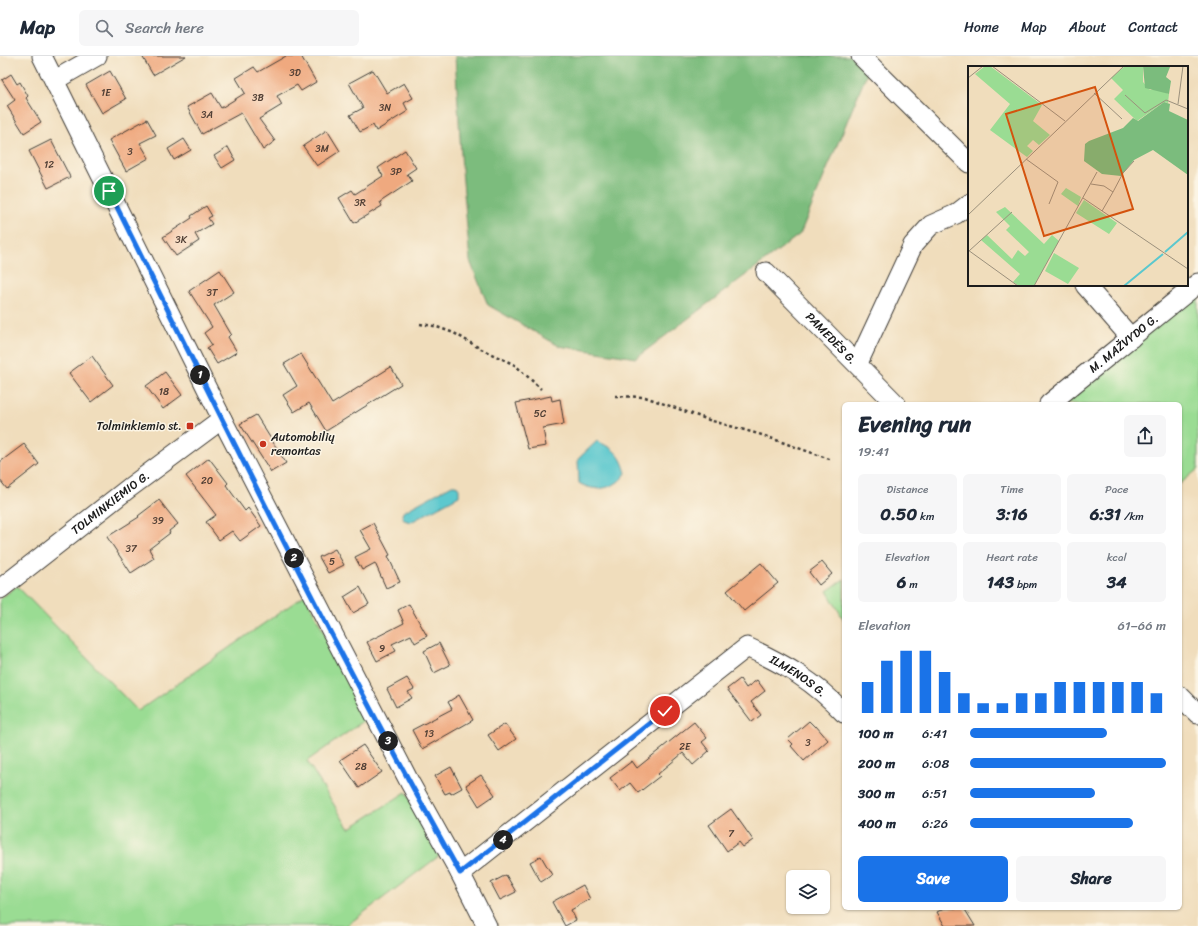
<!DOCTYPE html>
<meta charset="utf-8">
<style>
:root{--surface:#fff;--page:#f6f6f7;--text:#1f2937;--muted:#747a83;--line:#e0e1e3;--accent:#1a73e8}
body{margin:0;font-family:Sriracha,sans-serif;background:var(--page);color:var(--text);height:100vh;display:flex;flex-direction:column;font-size:15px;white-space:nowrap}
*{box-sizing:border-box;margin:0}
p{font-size:13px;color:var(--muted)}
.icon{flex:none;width:22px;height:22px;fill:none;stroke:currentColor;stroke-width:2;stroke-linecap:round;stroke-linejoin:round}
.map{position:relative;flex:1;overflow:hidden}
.sheet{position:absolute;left:842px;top:346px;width:340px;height:508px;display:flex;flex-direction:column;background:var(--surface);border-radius:6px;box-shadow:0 1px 3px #0004}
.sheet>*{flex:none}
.fabs{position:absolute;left:786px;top:814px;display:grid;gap:8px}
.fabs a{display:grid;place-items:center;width:44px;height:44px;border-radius:6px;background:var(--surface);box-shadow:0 1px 3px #0004;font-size:20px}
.pin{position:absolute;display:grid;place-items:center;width:34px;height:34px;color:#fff;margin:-17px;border:2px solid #fff;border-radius:50%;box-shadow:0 1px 4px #0007}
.km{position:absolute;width:20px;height:20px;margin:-10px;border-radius:50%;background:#222;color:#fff;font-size:11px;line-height:20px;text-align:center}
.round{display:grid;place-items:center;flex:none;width:42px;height:42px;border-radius:6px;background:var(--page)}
.headline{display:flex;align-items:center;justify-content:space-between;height:68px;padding:0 16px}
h1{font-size:22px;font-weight:800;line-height:30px}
.metrics{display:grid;grid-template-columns:repeat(3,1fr);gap:6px;height:68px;padding:4px 16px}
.metrics div{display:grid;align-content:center;border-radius:6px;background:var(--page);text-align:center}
.metrics b{font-size:17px;font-weight:800}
.metrics small{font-size:11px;font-weight:400}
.metrics p{font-size:11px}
.chart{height:112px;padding:8px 16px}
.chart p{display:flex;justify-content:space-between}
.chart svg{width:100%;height:72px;margin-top:4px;stroke:var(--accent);stroke-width:6}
.primary-button{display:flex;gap:8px;margin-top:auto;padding:8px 16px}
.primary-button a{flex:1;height:46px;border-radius:6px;background:var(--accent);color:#fff;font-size:16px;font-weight:800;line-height:46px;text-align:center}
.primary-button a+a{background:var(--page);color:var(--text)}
ul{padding:0 16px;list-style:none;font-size:13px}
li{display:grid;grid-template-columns:64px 48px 1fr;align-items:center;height:30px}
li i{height:10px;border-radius:5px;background:var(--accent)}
header{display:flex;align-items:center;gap:24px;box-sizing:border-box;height:56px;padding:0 20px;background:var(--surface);border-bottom:1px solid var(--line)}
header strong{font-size:19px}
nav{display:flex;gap:22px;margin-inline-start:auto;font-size:14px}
.search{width:280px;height:36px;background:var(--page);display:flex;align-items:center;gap:10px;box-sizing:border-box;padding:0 14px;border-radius:6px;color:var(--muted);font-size:15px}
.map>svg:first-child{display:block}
.green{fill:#9adc93;stroke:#5b7c58}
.forest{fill:#7bbc7d;stroke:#4c6c4c}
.water{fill:#5bc8ce;stroke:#3c7275}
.building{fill:#efa97f}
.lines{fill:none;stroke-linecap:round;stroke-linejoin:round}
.minor-casing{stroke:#3c3934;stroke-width:21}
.path{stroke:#3c3934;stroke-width:2.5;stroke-dasharray:3 3;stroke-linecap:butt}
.minor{stroke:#fff;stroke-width:19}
.route-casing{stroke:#fff;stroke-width:8}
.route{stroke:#1a73e8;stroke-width:5}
.poi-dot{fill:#c8321e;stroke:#fcf5e5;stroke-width:1.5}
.labels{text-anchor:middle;stroke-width:3;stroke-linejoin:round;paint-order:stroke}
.number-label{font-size:10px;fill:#513f35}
.street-label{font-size:12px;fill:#1c1c1c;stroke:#fcf5e5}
.poi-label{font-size:12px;fill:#1c1c1c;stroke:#fcf5e5;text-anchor:end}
.inset-river{fill:none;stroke:#5bc8ce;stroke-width:2}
.inset-road{fill:none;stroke:#9b907c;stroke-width:1}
.view{fill:#d4530e;fill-opacity:0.15;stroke:#d4530e;stroke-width:2}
.inset-edge{fill:none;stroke:#1c1c1c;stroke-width:2}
</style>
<header>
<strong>Map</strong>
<div class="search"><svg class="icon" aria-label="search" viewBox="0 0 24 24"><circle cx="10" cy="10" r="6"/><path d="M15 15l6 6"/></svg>Search here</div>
<nav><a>Home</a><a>Map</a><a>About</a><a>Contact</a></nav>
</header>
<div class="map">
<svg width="1198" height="870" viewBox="0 0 1198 870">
<rect width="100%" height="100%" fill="#fcf5e5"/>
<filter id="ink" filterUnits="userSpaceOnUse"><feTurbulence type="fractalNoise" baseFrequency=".025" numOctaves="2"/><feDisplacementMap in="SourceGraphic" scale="8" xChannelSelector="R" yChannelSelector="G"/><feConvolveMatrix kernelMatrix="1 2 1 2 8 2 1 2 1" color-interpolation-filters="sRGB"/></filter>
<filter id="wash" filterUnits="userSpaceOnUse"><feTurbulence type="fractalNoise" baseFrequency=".012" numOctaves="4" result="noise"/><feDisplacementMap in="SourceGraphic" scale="16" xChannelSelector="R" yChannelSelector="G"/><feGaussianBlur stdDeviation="0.9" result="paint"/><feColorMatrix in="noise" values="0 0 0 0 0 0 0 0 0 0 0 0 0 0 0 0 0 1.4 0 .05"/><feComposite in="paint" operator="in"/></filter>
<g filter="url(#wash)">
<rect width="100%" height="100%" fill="#f0ddbc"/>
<!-- green -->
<g class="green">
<path d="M1198,236V413L1180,428V348H1058Z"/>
<path d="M844,523V564L827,535Z"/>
<path d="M17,530L138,655L305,539L368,662L307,705L349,773L406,736L439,800L346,870H0V543Z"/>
</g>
<!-- forest -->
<path class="forest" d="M455,0H858L868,15L800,178L636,302L559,290L488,249L470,205L462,114Z"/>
<!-- water -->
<g class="water">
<path d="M597,385C614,393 621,398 626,417C616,433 595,437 579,427L578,403Z"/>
<path d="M452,429H456L459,433V440L411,466L404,464L402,459L403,456Z"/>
</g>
<g id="blocks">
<!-- building -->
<g class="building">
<path d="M142,0H186L153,19Z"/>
<path d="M286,0H301L316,26L301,35L297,29L277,40L282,49L259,63L275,85L263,94L241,57L202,78L187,51L212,37L221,52L245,37L236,22L254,11L258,16Z"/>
<path d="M373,14L387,37L404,27L413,42L404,47L408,55L376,75L373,69L360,76L350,59L363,52L349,27Z"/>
<path d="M110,15L126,43L102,57L86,29Z"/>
<path d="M11,18L17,28L20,26L28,40L26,42L41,66L24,77L7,50L15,44L2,24Z"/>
<path d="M147,63L156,79L140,87L149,102L126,115L109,84Z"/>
<path d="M327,74L340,95L317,110L303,90Z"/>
<path d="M184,83L191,94L174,104L168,93Z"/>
<path d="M51,84L70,121L48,132L29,95Z"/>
<path d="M228,91L235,104L222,112L214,100Z"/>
<path d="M405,94L416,112L407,118L412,125L380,146L382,150L354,167L339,142L352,134L355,138L383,120L378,112Z"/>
<path d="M206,150L212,160L208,162L212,168L195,178L199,185L176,200L163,181L192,162L191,160Z"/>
<path d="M220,214L234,236L214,249L231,278L228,281L237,296L217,308L207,292L212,289L204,277L212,271L189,235Z"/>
<path d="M301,298L332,348L391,311L401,328L326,375L309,347L294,356L283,339L297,330L284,308Z"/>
<path d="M92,300L113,329L91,346L69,317Z"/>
<path d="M165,316L182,339L163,353L146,330Z"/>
<path d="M551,340L552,345L560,343L564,368L543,372L546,390L528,393L516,347Z"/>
<path d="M256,359L286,407L271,416L240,368Z"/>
<path d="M24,388L39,408L7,433L0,424V406Z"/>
<path d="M209,402L228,427L226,429L245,455L248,452L261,470L240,485L232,475L219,484L206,466L216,459L186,420Z"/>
<path d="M159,444L178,468L169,475L170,477L149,493L154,502L131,517L107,481L139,461L138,460Z"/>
<path d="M373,467L390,499L388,500L400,526L386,532L375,507L362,514L355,501L371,493L360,474Z"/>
<path d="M335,493L344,509L328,517L319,501Z"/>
<path d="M822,506L832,518L819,529L809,516Z"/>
<path d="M761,507L778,527L744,555L727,535Z"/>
<path d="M360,531L369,548L353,557L344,541Z"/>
<path d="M409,548L427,580L415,587L411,579L392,588L396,595L377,605L367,586L404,567L398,554Z"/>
<path d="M439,587L450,609L434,617L424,595Z"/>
<path d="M407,622L414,633L408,636L412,642L396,651L387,633Z"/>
<path d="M740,623L746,632L757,624L765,635L751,646L761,659L752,666L727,633Z"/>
<path d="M459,639L473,664L422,693L412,674L452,653L448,646Z"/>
<path d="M809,665L815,671L816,670L828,684L804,705L791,690L793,688L788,683Z"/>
<path d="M694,666L707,682L702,686L709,695L693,709L683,697L658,718L660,720L638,737L630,727L620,735L610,722L632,705L637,712Z"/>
<path d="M505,668L516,683L499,695L488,679Z"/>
<path d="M363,689L382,716L359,732L340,704Z"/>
<path d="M451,711L462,732L451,738L450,736L445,738L435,720Z"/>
<path d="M481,719L495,739L479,750L466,729Z"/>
<path d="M731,753L753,784L743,791L739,786L727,795L709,769Z"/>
<path d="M541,800L552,819L541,826L530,806Z"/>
<path d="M506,819L516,836L500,844L491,827Z"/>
<path d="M583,829L590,843L571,854L576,864L565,870L552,846Z"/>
<path d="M945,852H964L975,870H945L937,856Z"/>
</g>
</g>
</g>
<g filter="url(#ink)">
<use href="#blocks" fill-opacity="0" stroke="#3c3934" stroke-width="1"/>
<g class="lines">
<defs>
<g id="minor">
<path d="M42,0L222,363L410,727L460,817L487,870"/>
<path d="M861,0L969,107"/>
<path d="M55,24L97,0"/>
<path id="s1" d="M766,216L896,348"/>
<path d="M1085,229L1131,282"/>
<path d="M858,307L913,189L931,169L956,158L969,148"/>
<path id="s2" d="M1049,348L1198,227"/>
<path id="s3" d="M0,533L129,432L222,363"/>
<path d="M1180,640L1198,658"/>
<path id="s4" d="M460,817L747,591C786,609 814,625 844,657"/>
</g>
</defs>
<!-- minor casing -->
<use href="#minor" class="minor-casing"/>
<!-- path -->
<g class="path">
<path d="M420,268L434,270L454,277L481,293L515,309L541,333"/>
<path d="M615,340L645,341L709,364L762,379L832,404"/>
</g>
<!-- minor -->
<use href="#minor" class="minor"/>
</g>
</g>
<g class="lines" filter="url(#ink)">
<defs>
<path id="route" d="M109,135C222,364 335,594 460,817L665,655"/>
</defs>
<!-- route casing -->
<use href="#route" class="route-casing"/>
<!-- route -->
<use href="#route" class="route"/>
</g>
<!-- markers -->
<g class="poi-dot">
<rect x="186" y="366" width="8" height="8" rx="2"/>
<circle cx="263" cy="388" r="4"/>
</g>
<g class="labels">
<!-- number labels -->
<g class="number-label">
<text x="295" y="20">3D</text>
<text x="106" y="40">1E</text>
<text x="258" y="45">3B</text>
<text x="385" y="55">3N</text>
<text x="207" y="62">3A</text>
<text x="322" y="96">3M</text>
<text x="130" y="99">3</text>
<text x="49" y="112">12</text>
<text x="396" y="119">3P</text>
<text x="360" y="150">3R</text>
<text x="181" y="187">3K</text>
<text x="212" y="240">3T</text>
<text x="164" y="339">18</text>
<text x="540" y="361">5C</text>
<text x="207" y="428">20</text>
<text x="158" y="468">39</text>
<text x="131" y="496">37</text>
<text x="332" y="509">5</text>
<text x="382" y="596">9</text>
<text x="429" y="681">13</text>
<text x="808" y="690">3</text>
<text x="685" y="694">2E</text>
<text x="361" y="714">28</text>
<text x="731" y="781">7</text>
</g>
<!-- street labels -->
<g class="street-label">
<text dy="4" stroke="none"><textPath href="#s1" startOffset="93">PAMEDĖS G.</textPath></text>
<text dy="4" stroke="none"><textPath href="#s2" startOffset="96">M. MAŽVYDO G.</textPath></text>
<text dy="4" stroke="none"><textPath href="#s3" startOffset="140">TOLMINKIEMIO G.</textPath></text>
<text dy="4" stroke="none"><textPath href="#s4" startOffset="424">ILMENOS G.</textPath></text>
</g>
<!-- poi labels -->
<g class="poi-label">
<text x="182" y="374">Tolminkiemio st.</text>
<text x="271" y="385" text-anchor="start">Automobilių<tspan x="271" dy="14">remontas</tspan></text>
</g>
</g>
<!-- overview -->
<g transform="translate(968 10)">
<rect width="220" height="220" fill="#f0ddbc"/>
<path d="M17,0H22L74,39L65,55L82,69L71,79L65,74L59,80L65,85L59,91L22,64L42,38L7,8ZM157,0H175V16L182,24L188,23L201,28L200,37L196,36L169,55L146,33L155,24L143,12ZM98,122L113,131L110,140L93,128ZM116,134L149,157L141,168L108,147ZM37,141L76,178L84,169L91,175L66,220H51L45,216L52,208L13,174L19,169L44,193L50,184L57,190L61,186L38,164L42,160L28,146ZM86,187L111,202L100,218L77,205Z" fill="#9adc93"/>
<path d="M175,0L202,1L198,11L203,15L201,28L177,22ZM196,36L202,38L201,45L220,54V109L185,84L166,94L153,110L134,108L116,95L117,78L121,75L155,62L165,52L170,55Z" fill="#7bbc7d"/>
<path class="inset-river" d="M197,186L220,166M156,220L195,188"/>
<path class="inset-road" d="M24,0L97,55M0,12L15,0M126,27L154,53M157,29L177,47L198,34L220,43M210,38L215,0M58,93L90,116L81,138M123,118L136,120L145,126L155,107L166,95M115,132L220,203M134,145L145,126M0,149L156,0M0,184L50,220M1,185L44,146M66,220L129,106"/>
<path class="view" d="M127,21L165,143L76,170L38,48Z"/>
<rect width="220" height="220" class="inset-edge"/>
</g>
</svg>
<div class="fabs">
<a><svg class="icon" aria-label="layers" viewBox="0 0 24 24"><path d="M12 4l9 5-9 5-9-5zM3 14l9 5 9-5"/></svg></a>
</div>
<div class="pin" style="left:109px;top:135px;background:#1e9e55"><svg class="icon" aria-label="arrive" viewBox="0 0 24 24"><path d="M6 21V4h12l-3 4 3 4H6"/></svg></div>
<div class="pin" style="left:665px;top:655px;background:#d93025"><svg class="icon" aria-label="check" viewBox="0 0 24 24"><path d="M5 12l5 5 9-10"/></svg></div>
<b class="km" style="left:200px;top:319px">1</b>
<b class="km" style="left:294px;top:502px">2</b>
<b class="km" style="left:388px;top:685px">3</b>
<b class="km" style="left:503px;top:784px">4</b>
<section class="sheet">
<div class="headline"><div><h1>Evening run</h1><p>19:41</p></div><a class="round"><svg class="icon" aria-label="share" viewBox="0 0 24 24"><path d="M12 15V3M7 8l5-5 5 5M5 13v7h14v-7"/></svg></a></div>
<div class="metrics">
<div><p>Distance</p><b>0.50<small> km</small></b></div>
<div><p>Time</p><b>3:16</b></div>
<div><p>Pace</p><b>6:31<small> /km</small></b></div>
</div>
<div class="metrics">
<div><p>Elevation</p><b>6<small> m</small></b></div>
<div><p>Heart rate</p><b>143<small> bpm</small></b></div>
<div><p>kcal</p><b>34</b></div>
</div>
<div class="chart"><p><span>Elevation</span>61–66 m</p>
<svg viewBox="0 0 160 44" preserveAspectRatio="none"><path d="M5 44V25M15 44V12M25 44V6M35 44V6M45 44V19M55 44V32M65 44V38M75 44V38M85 44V32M95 44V32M105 44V25M115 44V25M125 44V25M135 44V25M145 44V25M155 44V32"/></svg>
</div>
<ul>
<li><b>100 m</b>6:41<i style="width:70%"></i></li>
<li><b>200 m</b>6:08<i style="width:100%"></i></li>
<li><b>300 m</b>6:51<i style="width:64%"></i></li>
<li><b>400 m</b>6:26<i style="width:83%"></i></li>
</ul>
<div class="primary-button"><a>Save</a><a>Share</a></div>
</section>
</div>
